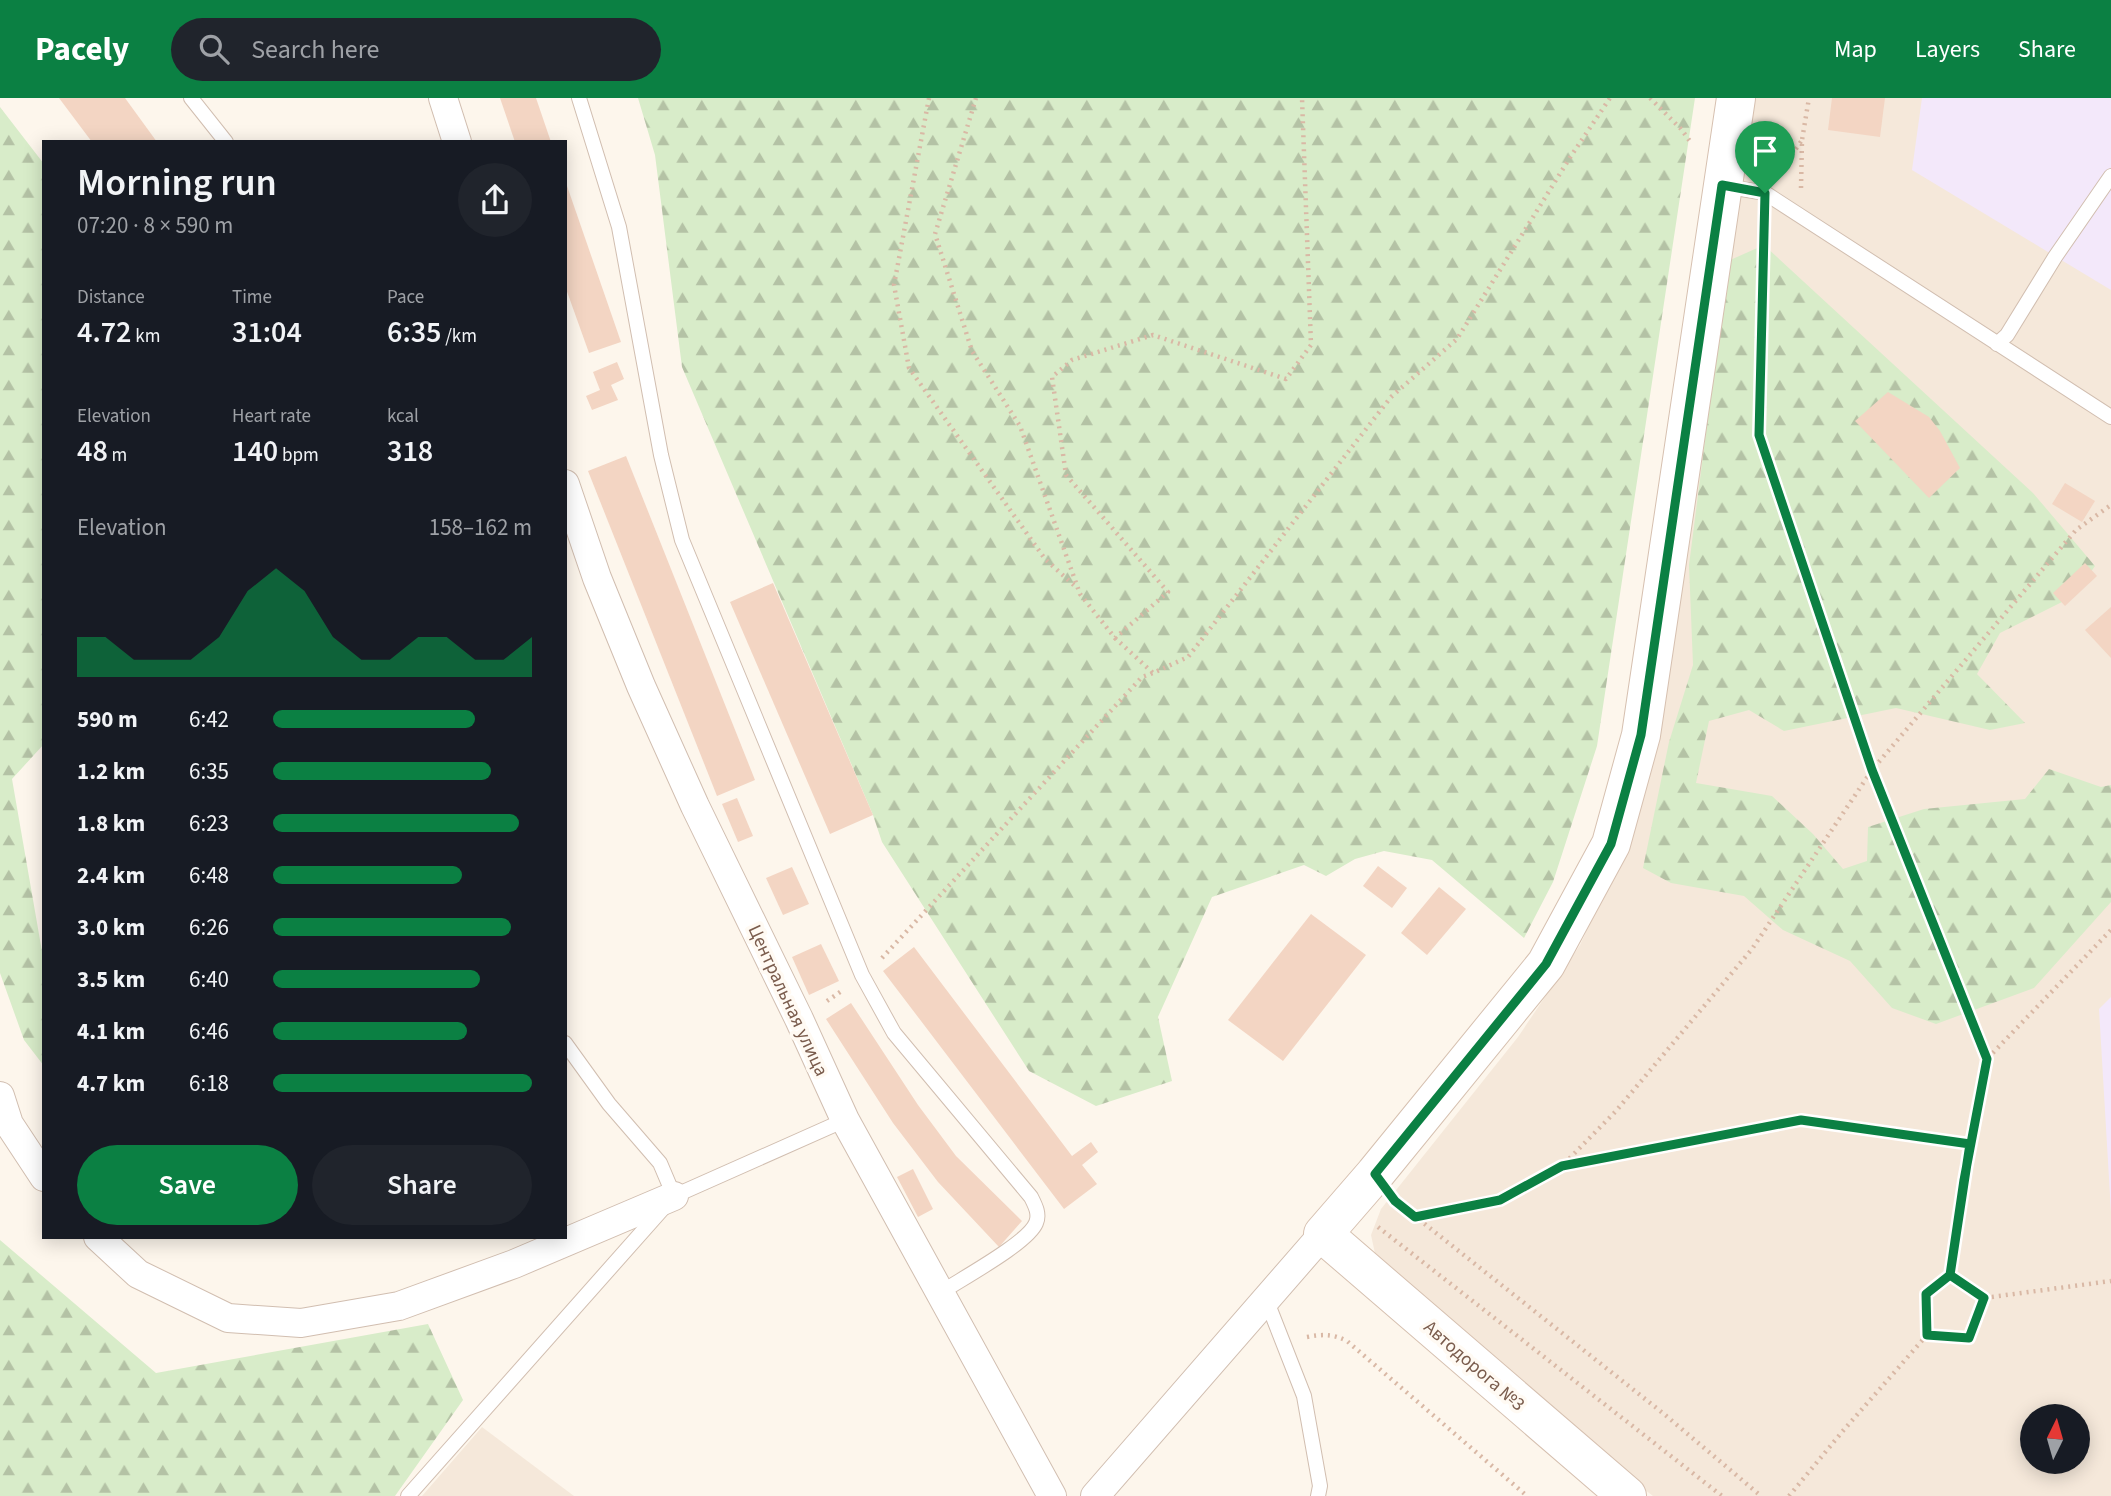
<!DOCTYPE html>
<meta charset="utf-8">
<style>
:root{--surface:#171b24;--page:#20242c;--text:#f1f3f6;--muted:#9ea1a6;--accent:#0b8043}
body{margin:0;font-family:"Source Sans 3",sans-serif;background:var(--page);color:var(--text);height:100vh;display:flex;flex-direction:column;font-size:26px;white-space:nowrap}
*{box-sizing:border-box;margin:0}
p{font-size:23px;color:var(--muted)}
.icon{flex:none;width:38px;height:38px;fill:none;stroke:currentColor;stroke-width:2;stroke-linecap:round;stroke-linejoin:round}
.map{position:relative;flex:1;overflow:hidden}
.panel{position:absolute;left:42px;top:42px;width:525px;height:1099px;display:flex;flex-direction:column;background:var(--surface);border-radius:0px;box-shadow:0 4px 18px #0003}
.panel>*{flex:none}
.needle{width:46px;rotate:5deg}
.controls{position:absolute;left:2020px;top:1306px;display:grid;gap:14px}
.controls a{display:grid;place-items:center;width:70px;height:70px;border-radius:50%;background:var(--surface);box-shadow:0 4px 18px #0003;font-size:35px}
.pin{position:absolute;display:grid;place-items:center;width:60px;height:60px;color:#fff;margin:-72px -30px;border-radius:50% 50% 50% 0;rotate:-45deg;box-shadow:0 0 7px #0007}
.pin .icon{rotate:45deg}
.round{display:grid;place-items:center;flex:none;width:74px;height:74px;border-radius:37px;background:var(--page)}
.head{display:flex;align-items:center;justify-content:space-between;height:119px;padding:0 35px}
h1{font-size:38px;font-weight:600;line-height:52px}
.metrics{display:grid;grid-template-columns:repeat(3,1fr);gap:10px;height:119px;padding:7px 35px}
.metrics div{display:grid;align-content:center}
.metrics b{font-size:30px;font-weight:600}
.metrics small{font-size:19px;font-weight:400}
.metrics p{font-size:19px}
.chart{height:196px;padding:14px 35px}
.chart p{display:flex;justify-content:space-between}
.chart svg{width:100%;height:126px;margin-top:7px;fill:var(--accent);opacity:.7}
.button{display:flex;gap:14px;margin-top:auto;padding:14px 35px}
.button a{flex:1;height:80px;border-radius:42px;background:var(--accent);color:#fff;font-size:28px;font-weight:600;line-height:80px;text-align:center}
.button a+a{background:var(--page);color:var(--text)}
ul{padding:0 35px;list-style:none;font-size:23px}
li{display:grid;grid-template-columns:112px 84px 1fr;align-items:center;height:52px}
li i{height:18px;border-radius:9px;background:var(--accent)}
header{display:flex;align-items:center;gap:42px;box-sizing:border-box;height:98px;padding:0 35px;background:var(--accent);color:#fff}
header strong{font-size:33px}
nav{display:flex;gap:38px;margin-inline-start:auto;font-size:24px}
.search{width:490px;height:63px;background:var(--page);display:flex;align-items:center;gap:18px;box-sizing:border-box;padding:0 24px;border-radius:38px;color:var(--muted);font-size:26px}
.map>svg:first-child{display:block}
.residential{fill:#f5e8da;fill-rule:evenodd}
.education{fill:#f3e8fa}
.forest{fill:url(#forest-firs)}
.building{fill:#f3d5c3}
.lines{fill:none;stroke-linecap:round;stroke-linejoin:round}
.lane-casing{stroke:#d1beb0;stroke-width:16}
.street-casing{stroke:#d1beb0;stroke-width:30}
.secondary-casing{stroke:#d6c0b0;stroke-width:40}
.path{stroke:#d9b8a5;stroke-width:4.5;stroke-dasharray:2 5;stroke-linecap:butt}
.lane{stroke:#fff;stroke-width:14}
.street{stroke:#fff;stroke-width:28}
.secondary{stroke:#fff;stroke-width:38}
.route-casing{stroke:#fff;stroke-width:14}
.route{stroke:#0b8043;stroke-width:9}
.labels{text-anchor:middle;stroke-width:7;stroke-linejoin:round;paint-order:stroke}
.street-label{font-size:19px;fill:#7a5c4d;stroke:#fffaf3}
</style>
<header>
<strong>Pacely</strong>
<div class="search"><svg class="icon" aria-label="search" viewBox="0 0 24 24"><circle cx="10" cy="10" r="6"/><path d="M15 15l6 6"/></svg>Search here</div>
<nav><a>Map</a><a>Layers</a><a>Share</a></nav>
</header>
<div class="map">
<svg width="2111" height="1398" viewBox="0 0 2111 1398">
<defs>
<pattern id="forest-firs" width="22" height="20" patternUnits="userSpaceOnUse" patternTransform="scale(1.75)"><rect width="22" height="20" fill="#d8ecc9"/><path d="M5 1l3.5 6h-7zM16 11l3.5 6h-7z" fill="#b4c2a5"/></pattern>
</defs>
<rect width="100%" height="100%" fill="#fdf6ec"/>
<!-- residential -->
<g class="residential">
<path d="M1749,0H2111V1398H1653L1596,1354L1376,1160L1371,1137L1381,1111L1518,939L1580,847L1621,759ZM2032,1318H2077V1363H2032Z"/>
<path d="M482,1329L574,1398H422Z"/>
</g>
<!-- education -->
<g class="education">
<path d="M1922,0H2111V192L1912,72Z"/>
<path d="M2111,899V1114L2099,911Z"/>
</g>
<!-- forest -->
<g class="forest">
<path d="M638,0H1695L1597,648L1553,784L1524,840L1432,762L1384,753L1355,761L1326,778L1304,767L1212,799L1158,919L1172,983L1096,1008L1029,973L882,744L873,717L682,269L655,57Z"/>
<path d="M0,9L44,66V646L12,681L44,865V968L24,942L0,875Z"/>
<path d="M1764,147L2033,395L2095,468L2074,498L2000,535L1977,576L2025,625L1990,632L1896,610L1784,633L1749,612L1709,623L1696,685L1772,698L1813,736L1843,771L1867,763L1868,729L1924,711L2025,701L2049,671L2101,689L2111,687V804L2034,890L1936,926L1892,910L1850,863L1783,832L1744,798L1671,785L1643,770L1669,644L1693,567L1689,467L1728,163Z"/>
<path d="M0,1142L156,1275L428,1226L463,1302L395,1398H0Z"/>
</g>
<!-- building -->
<g class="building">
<path d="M59,0H125L157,44H92Z"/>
<path d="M500,0H536L551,44H515Z"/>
<path d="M1832,0H1885L1880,39L1828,32Z"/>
<path d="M566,85L621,244L589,255L565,188Z"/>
<path d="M617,264L624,281L611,287L618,302L592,312L586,298L600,292L593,274Z"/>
<path d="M1888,294L1929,319L1940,333L1960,370L1929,400L1855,323Z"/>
<path d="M626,358L755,682L717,698L588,373Z"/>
<path d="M2065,385L2095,403L2082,424L2052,406Z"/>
<path d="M2085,465L2097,478L2065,508L2053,495Z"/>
<path d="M773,485L873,717L830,736L730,504Z"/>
<path d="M2111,509V560L2085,532Z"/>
<path d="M737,700L753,738L738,744L722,706Z"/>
<path d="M1378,768L1407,790L1392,810L1363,788Z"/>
<path d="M792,769L809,806L783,817L766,780Z"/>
<path d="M1439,789L1466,811L1427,857L1401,835Z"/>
<path d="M1311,816L1366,857L1283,963L1228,922Z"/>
<path d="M821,846L839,883L809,897L792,859Z"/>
<path d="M914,849L1072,1058L1091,1044L1098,1054L1082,1067L1097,1086L1064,1111L883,873Z"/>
<path d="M851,905L918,1007L956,1058L1022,1123L999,1149L938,1084L893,1025L826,921Z"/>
<path d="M913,1071L933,1111L918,1119L897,1079Z"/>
</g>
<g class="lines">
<defs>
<g id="lane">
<path d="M191,0L226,44"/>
<path d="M579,0L619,129L661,357L682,442L862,877L894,935L1031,1099C1035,1107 1040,1116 1036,1125C1028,1145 961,1181 940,1195"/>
<path d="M1724,88L1765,95L2111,319"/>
<path d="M1997,246L2007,237L2055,159L2111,78"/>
<path d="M565,945L609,1006L660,1065L674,1098"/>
<path d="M1266,1201L1304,1298L1320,1388L1318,1398"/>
<path d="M408,1398L674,1098L845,1022"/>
</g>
<g id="street">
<path d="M443,0L457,44"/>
<path d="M565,386L597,480L641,588L695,708L799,921L845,1022L1052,1398"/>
<path d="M0,998L9,1026L44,1079"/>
<path d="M98,1139L138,1176L228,1220L301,1225L399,1208L514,1166L674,1098"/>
<path d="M1095,1398L1323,1136"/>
</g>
<path id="secondary" d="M1627,1398L1323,1136L1375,1076L1546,866L1611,746L1641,637L1736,0"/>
</defs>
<!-- lane casing -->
<use href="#lane" class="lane-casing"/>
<!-- street casing -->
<use href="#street" class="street-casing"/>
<!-- secondary casing -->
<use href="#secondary" class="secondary-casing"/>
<!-- path -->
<g class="path">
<path d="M929,0L894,187L909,270L1045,461L1077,490"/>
<path d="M976,0L935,136L972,253L1020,328L1080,496L1115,540L1168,494L1066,377L1052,279L1072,262L1153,237L1286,281L1311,247L1302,0"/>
<path d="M1650,0L1681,31L1692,46"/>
<path d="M1780,74L1802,42"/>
<path d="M1801,90L1802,42L1809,0"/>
<path d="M1764,124L1759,337L1872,672L1987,961"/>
<path d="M1115,540L1153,575L1188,559L1391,299L1457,241L1571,58L1610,0"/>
<path d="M882,860L1142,579L1153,575"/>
<path d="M827,903L843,892"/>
<path d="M1563,1068L1801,1022L1970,1046"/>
<path d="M1397,1104L1664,1316L1761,1398"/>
<path d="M1415,1119L1500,1102L1562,1068L1616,1013L1752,851L1872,672L2076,432L2111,407"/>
<path d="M1378,1129L1722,1398"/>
<path d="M1950,1177L1984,1200L2111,1183"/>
<path d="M1927,1237L1969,1240L1984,1200"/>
<path d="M1307,1239C1323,1236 1333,1236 1347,1243L1527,1398"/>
<path d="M1789,1398L1842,1334L1927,1237L1926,1197L1950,1177L1964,1082L1987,961L2111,832"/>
</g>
<!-- lane -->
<use href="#lane" class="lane"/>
<!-- street -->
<use href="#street" class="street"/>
<!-- secondary -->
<use href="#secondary" class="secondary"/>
</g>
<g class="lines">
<defs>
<path id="route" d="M1765,95L1722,87L1641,637L1611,746L1546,866L1375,1076L1395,1103L1415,1119L1500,1102L1562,1068L1801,1022L1970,1046L1950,1177L1926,1196L1927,1237L1969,1240L1984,1200L1950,1177L1964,1082L1987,961L1872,672L1759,337L1765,95"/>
</defs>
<!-- route casing -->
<use href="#route" class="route-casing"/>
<!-- route -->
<use href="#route" class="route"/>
</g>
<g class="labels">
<!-- street labels -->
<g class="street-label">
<text transform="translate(789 902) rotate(65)" y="7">Центральная улица</text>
<text transform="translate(1475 1267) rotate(41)" y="7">Автодорога №3</text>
</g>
</g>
</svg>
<div class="controls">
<a><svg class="needle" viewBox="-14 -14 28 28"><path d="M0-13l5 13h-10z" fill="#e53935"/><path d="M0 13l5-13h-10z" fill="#9ea1a6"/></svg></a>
</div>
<div class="pin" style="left:1765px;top:95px;background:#1e9e55"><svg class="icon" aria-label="arrive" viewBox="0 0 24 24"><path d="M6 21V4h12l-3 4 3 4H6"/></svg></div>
<section class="panel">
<div class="head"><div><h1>Morning run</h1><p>07:20 · 8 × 590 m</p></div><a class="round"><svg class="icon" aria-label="share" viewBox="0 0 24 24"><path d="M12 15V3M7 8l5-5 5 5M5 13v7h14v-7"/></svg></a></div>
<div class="metrics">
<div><p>Distance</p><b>4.72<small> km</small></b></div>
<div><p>Time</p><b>31:04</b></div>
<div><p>Pace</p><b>6:35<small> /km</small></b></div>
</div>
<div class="metrics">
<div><p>Elevation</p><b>48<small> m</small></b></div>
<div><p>Heart rate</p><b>140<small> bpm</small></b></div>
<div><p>kcal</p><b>318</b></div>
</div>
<div class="chart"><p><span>Elevation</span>158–162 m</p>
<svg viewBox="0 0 160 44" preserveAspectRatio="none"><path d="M0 44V30L10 30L20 38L30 38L40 38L50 30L60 14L70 6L80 14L90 30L100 38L110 38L120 30L130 30L140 38L150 38L160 30V44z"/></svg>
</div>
<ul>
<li><b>590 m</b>6:42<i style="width:78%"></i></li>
<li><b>1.2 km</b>6:35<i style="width:84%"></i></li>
<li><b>1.8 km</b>6:23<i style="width:95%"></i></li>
<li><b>2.4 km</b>6:48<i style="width:73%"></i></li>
<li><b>3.0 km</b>6:26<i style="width:92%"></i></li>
<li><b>3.5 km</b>6:40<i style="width:80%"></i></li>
<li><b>4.1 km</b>6:46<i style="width:75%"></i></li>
<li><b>4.7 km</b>6:18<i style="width:100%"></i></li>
</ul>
<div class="button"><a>Save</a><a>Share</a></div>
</section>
</div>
